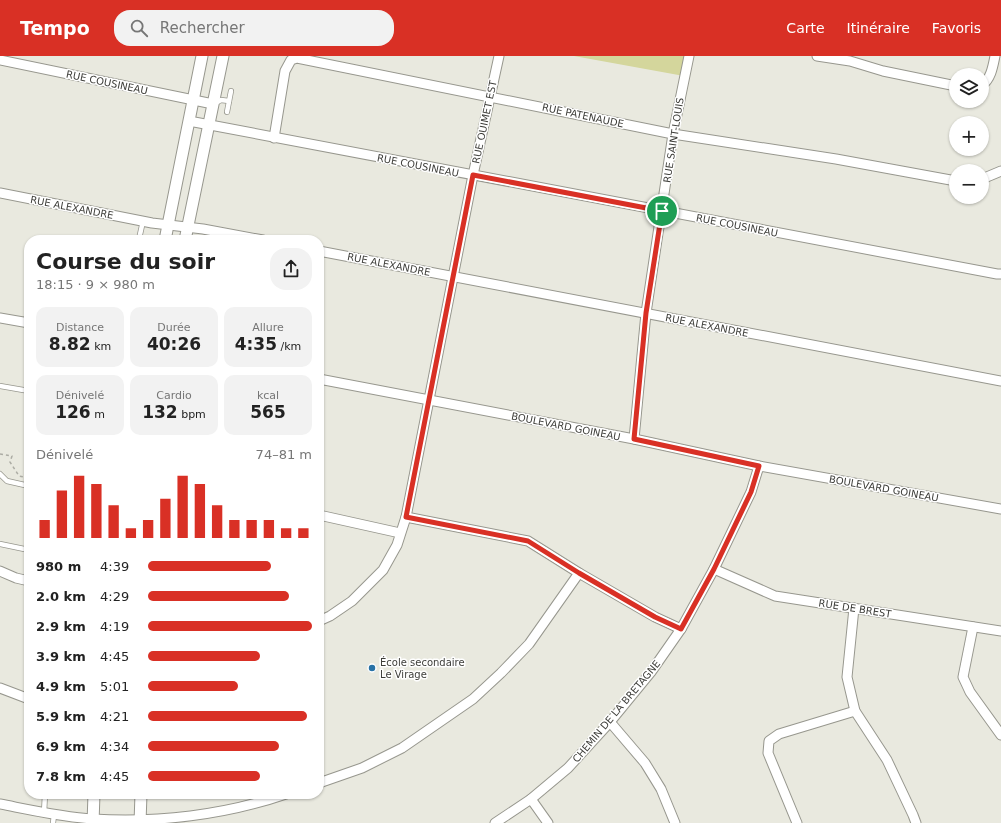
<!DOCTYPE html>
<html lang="fr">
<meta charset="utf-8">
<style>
:root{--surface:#fff;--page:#f2f2f2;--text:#222;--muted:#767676;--accent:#d93025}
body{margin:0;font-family:"DejaVu Sans",sans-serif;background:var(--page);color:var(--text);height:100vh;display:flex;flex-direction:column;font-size:15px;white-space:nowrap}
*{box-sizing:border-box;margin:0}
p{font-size:13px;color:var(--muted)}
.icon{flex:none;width:22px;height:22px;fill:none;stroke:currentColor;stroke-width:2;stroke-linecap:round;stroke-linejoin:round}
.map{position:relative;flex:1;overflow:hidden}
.details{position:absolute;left:24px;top:179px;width:300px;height:564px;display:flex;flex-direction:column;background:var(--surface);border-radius:16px;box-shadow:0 1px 3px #0004}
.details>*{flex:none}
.buttons{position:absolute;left:949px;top:12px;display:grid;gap:8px}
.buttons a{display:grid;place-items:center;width:40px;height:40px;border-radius:50%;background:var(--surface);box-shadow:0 1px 3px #0004;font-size:20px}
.pin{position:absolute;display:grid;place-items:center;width:34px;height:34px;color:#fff;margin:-17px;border:2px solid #fff;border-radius:50%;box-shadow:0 1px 4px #0007}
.round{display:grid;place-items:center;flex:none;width:42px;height:42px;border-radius:16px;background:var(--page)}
.summary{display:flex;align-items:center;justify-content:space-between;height:68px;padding:0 12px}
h1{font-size:22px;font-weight:600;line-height:30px}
.metrics{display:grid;grid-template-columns:repeat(3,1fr);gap:6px;height:68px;padding:4px 12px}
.metrics div{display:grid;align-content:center;border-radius:10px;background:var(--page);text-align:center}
.metrics b{font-size:17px;font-weight:600}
.metrics small{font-size:11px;font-weight:400}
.metrics p{font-size:11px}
.chart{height:112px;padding:8px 12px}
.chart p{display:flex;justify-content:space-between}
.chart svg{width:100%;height:72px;margin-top:4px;stroke:var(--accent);stroke-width:6}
ul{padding:0 12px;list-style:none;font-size:13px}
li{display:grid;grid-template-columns:64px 48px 1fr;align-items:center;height:30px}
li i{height:10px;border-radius:5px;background:var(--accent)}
header{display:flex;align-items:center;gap:24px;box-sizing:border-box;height:56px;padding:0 20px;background:var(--accent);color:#fff}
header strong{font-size:19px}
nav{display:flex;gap:22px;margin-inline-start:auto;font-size:14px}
.search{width:280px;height:36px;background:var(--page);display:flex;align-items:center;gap:10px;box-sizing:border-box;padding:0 14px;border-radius:16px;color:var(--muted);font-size:15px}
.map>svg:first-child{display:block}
.green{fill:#d4d69c}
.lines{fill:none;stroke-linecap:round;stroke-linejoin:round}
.service-casing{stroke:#97978e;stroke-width:6}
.minor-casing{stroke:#97978e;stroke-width:11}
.tertiary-casing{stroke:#97978e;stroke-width:13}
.path{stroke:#acaca4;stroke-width:1.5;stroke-dasharray:3 3;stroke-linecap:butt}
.service{stroke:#fff;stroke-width:4.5}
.minor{stroke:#fff;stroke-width:9}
.tertiary{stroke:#fff;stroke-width:11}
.route-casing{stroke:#fff;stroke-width:8}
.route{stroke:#d93025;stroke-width:5}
.poi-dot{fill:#2872a6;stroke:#fff;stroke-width:1.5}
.labels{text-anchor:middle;stroke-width:3;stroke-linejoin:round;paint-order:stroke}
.street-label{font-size:10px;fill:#3d3d39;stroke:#fff}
.poi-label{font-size:10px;fill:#3d3d39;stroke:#fff;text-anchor:start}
</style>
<header>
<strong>Tempo</strong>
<div class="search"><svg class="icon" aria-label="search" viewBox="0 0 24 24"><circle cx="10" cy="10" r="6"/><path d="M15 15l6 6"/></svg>Rechercher</div>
<nav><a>Carte</a><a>Itinéraire</a><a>Favoris</a></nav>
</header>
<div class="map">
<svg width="1001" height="767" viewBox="0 0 1001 767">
<rect width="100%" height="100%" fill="#e9e9df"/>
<!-- green -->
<path class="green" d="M574,0H688L684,20Z"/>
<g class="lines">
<defs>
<g id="service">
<path d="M214,48L221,44L229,45"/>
<path d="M227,56L231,35"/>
<path d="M139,183L143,165"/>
<path d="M0,330L29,335"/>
<path d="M0,418L7,425L29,430"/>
<path d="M0,488L29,494"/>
<path d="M44,757L45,738"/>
<path d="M53,767L54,759"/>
</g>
<g id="minor">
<path d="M817,0L850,5L883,15L956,30"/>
<path d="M0,4L213,48"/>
<path d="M982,29C991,23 993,10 995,0"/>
<path d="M189,65L997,218H1001"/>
<path d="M274,82L285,15L291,4L297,2L673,78L836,103L956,125"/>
<path d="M982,123L1001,115"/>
<path d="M0,137L152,167L203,173L263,184"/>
<path d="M319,195L1001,325"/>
<path d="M0,262L29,267"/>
<path d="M319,323L634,383L759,410L1001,453"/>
<path d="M634,383L646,257L673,78L689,0"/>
<path d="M319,459L400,477"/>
<path d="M406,461L528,485L579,517L655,561L681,573"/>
<path d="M714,513L775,540L1001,575"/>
<path d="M0,515L16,522L29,525"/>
<path d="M854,552L847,621L855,655L887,704L913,759L916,767"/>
<path d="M319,565L330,560L352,545L383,514L397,489L406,461L473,119L499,0"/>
<path d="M973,571L963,621L970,636L1001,679"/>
<path d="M0,632L29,643"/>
<path d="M610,666L645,707L661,733L675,767"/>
<path d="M319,727L362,712L402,692L473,643L501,617L529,588L579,517"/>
<path d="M531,743L548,767"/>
<path d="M0,748C31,754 62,761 93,763C157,767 225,759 286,738"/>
<path d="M495,767L531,743L568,712L610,666L651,616L681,573L714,513L751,436L759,410"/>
<path d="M797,767L768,697L769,685L779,678L855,655"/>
</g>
<g id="tertiary">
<path d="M165,184L202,0"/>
<path d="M185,184L223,0"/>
<path d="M93,767L94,738"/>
<path d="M140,767L141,738"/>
</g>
</defs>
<!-- service casing -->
<use href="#service" class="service-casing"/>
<!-- minor casing -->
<use href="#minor" class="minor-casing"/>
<!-- tertiary casing -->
<use href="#tertiary" class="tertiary-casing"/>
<!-- path -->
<path class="path" d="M0,398L12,400L10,406L19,420L29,422"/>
<!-- service -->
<use href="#service" class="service"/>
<!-- minor -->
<use href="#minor" class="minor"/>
<!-- tertiary -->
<use href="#tertiary" class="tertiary"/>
</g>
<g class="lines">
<defs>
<path id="route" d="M473,119L662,155L646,257L634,383L759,410L751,436L714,513L681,573L655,561L579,517L528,485L406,461Z"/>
</defs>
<!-- route casing -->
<use href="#route" class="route-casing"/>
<!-- route -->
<use href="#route" class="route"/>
</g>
<!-- markers -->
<circle class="poi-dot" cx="372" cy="612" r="4"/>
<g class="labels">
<!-- street labels -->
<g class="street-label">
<text transform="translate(107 26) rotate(12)" y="4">RUE COUSINEAU</text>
<text transform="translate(583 59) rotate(12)" y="4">RUE PATENAUDE</text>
<text transform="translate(484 66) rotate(-78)" y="4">RUE OUIMET EST</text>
<text transform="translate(673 84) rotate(-81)" y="4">RUE SAINT-LOUIS</text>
<text transform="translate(418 109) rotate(11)" y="4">RUE COUSINEAU</text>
<text transform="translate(72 151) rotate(11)" y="4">RUE ALEXANDRE</text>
<text transform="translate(737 169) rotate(11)" y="4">RUE COUSINEAU</text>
<text transform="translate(389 208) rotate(11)" y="4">RUE ALEXANDRE</text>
<text transform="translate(707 269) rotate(11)" y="4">RUE ALEXANDRE</text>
<text transform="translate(566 370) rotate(11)" y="4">BOULEVARD GOINEAU</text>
<text transform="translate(884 432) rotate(10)" y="4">BOULEVARD GOINEAU</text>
<text transform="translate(855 552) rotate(9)" y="4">RUE DE BREST</text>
<text transform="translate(616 655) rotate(-50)" y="4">CHEMIN DE LA BRETAGNE</text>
</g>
<!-- poi labels -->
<g class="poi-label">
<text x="380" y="610">École secondaire<tspan x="380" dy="12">Le Virage</tspan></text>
</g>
</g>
</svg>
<div class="buttons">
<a><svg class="icon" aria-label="layers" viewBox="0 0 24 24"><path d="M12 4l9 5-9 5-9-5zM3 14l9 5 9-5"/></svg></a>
<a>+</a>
<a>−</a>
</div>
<div class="pin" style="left:662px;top:155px;background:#1e9e55"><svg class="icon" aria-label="arrive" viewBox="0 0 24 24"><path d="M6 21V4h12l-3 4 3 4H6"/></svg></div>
<section class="details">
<div class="summary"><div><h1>Course du soir</h1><p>18:15 · 9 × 980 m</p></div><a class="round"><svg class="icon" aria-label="share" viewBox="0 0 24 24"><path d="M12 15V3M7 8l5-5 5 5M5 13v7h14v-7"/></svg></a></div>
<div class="metrics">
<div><p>Distance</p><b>8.82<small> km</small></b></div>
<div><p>Durée</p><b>40:26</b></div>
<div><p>Allure</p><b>4:35<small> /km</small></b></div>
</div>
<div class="metrics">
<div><p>Dénivelé</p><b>126<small> m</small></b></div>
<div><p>Cardio</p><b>132<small> bpm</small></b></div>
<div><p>kcal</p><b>565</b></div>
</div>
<div class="chart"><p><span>Dénivelé</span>74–81 m</p>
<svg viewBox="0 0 160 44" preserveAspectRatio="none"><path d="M5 44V33M15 44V15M25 44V6M35 44V11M45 44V24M55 44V38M65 44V33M75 44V20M85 44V6M95 44V11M105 44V24M115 44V33M125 44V33M135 44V33M145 44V38M155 44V38"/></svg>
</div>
<ul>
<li><b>980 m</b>4:39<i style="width:75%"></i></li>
<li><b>2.0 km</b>4:29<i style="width:86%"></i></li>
<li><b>2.9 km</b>4:19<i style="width:100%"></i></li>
<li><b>3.9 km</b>4:45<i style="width:68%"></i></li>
<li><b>4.9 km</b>5:01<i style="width:55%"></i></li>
<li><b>5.9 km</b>4:21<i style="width:97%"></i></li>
<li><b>6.9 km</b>4:34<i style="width:80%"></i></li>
<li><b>7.8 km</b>4:45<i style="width:68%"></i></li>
</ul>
</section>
</div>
